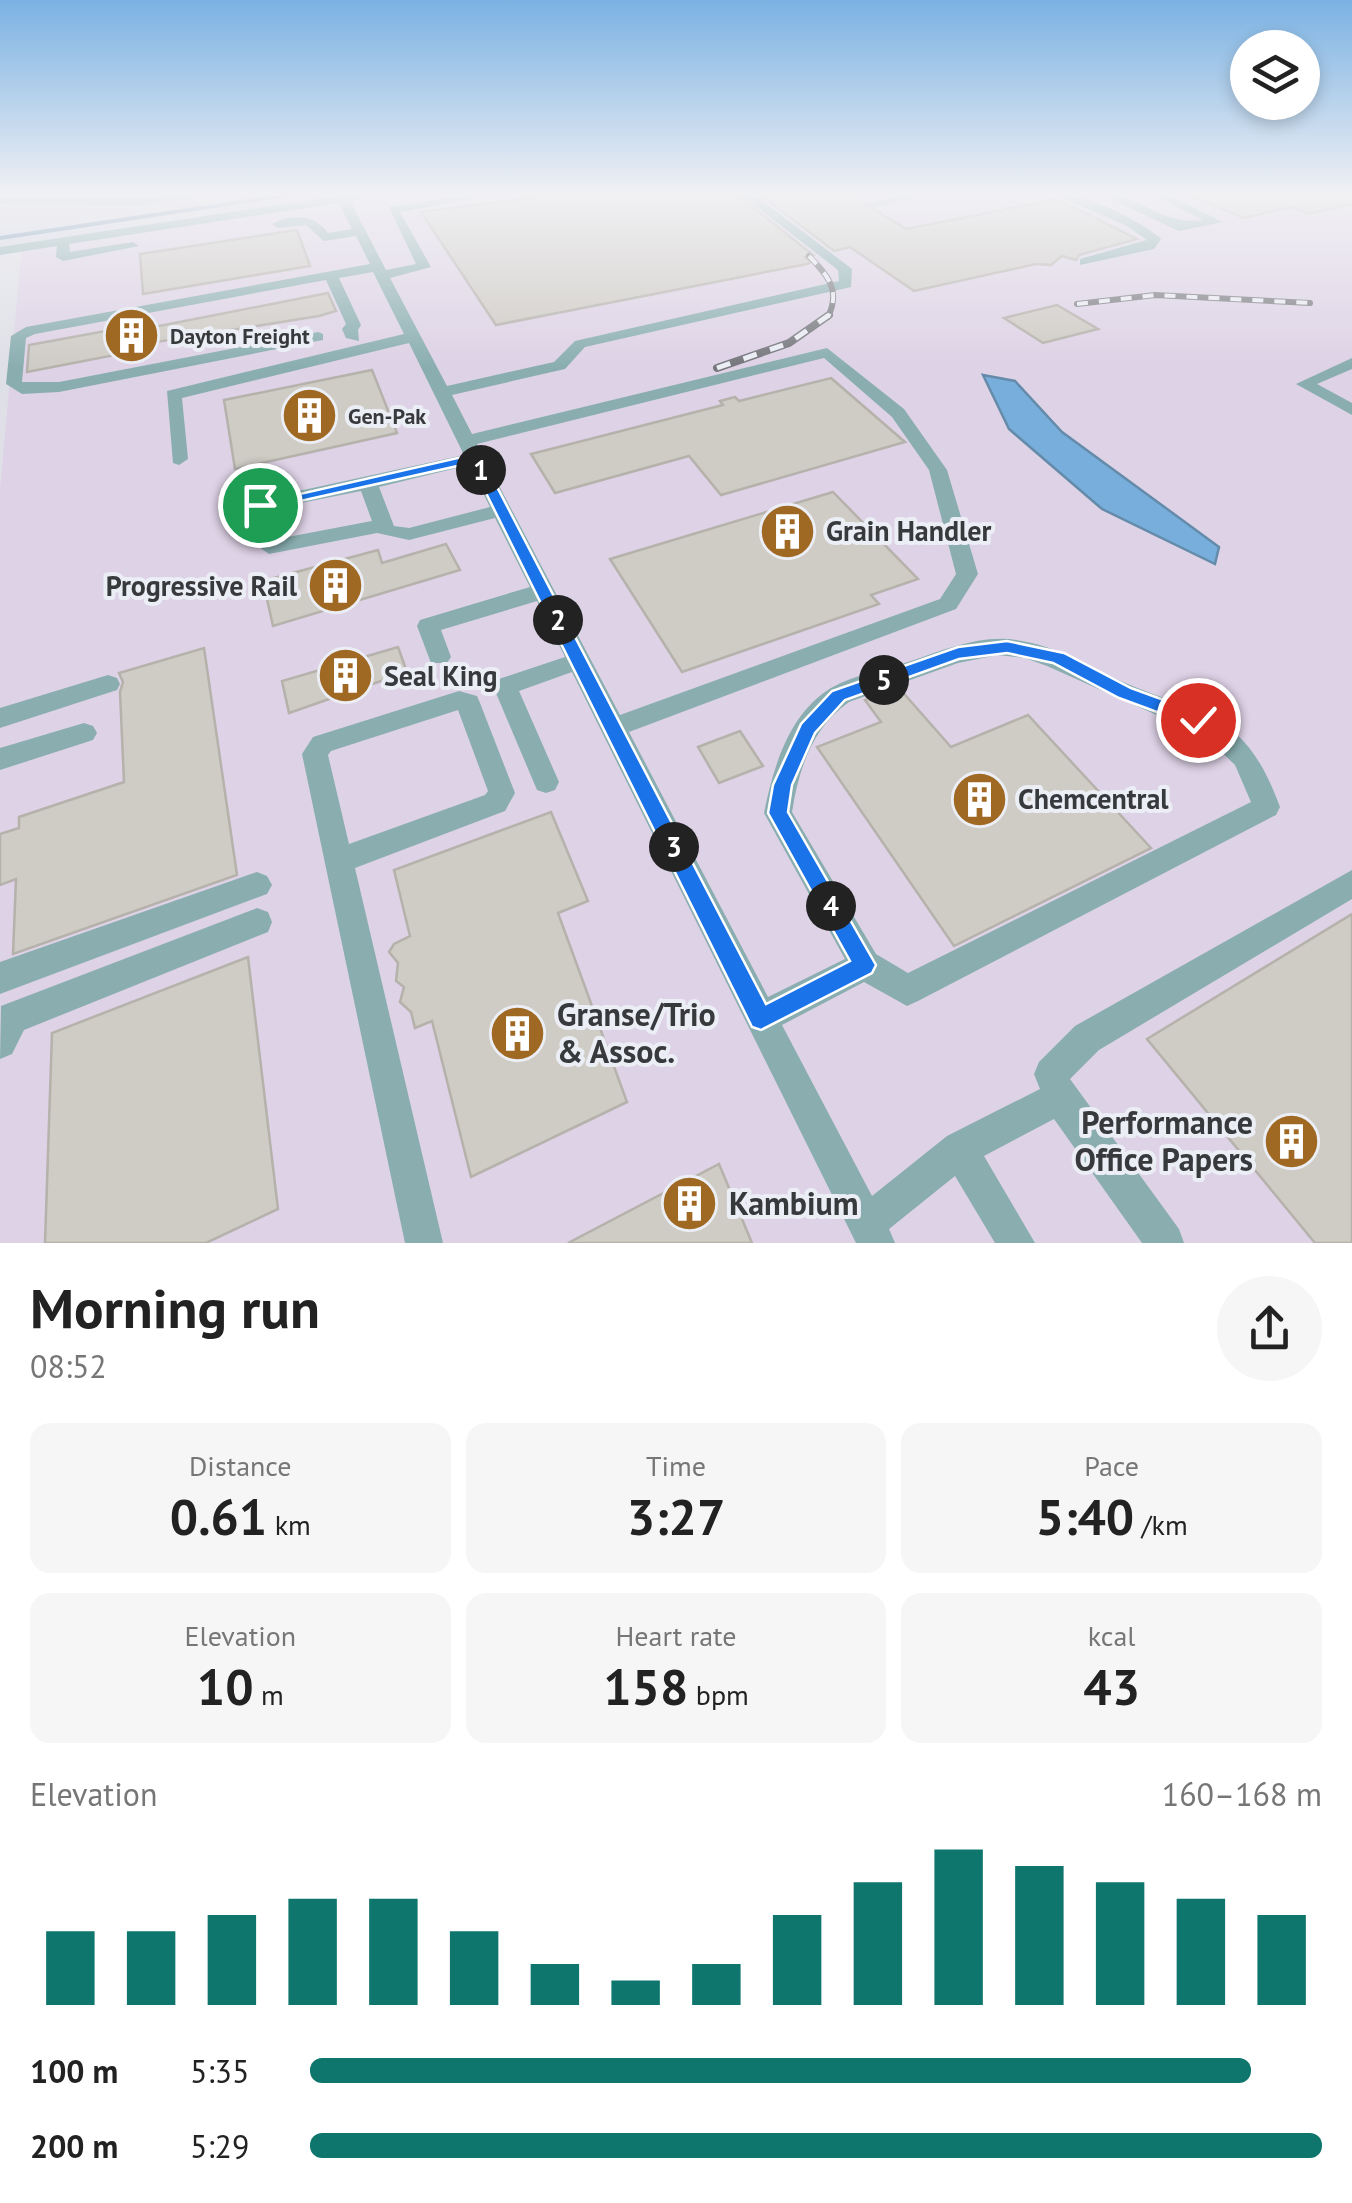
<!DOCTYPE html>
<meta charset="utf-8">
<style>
:root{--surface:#fff;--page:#f6f6f6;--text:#222;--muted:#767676;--accent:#0f766e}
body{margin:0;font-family:"PT Sans",sans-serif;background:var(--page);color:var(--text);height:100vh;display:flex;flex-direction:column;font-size:38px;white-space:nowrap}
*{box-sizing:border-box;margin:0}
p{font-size:32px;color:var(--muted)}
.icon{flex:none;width:55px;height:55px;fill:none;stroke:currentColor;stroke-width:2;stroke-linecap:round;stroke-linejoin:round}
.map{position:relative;height:1243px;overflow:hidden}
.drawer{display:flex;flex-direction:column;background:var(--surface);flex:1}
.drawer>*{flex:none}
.controls{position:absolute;left:1230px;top:30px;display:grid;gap:20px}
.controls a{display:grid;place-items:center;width:90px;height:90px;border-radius:50%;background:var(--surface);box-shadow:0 5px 15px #0003;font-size:50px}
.pin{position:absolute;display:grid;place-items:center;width:85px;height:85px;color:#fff;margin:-42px;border:5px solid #fff;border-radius:50%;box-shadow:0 2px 10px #0007}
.km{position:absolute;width:50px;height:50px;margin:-25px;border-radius:50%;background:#222;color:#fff;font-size:28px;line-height:50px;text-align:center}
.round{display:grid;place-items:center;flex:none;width:105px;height:105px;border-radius:52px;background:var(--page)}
.head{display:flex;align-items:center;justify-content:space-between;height:170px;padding:0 30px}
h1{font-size:55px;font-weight:800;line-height:75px}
.stats{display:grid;grid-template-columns:repeat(3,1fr);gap:15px;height:170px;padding:10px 30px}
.stats div{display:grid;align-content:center;border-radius:20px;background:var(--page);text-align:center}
.stats b{font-size:50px;font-weight:800}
.stats small{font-size:28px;font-weight:400}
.stats p{font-size:28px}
.chart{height:280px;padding:20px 30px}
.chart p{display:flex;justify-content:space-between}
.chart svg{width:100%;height:180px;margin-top:10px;stroke:var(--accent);stroke-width:6}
ul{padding:0 30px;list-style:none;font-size:32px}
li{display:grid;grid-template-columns:160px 120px 1fr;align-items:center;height:75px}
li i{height:25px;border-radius:12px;background:var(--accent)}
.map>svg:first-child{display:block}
.built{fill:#d3d6e4}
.industrial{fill:#ded2e6}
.water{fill:#78aedb;stroke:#658bab;stroke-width:2.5}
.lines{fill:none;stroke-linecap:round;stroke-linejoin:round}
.stream{stroke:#658bab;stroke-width:4}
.building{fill:#cfcbc5;stroke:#b5b1ab;stroke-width:2.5}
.minor{fill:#8aaeb0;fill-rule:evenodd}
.rail-far1-casing{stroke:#76777c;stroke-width:6}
.rail-casing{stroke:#76777c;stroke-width:8}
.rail-far1{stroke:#eceef5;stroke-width:4;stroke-dasharray:11;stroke-linecap:butt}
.rail{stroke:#eceef5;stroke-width:5;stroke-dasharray:14;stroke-linecap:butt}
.route{fill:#1a73e8;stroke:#fff;stroke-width:2.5}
.labels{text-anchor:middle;stroke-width:8;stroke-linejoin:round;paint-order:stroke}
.far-poi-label{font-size:22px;font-weight:bold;fill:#38393c;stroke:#eceef5;text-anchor:start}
.poi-label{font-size:28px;font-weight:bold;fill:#38393c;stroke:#eceef5;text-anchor:start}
.near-poi-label{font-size:32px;font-weight:bold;fill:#38393c;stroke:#eceef5;text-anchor:start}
</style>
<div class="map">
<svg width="1352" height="1243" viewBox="0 0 1352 1243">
<rect width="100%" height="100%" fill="#dfe0e7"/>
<!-- built -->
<path class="built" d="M0,193H356L0,247Z"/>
<!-- industrial -->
<path class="industrial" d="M356,193H1352V1243H0V489L22,244Z"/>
<!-- water -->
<path class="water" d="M983,375L1015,381L1062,432L1219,547L1215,564L1102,509L1009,429Z"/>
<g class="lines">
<!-- stream -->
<path class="stream" d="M0,238L301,193"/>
</g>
<!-- building -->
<g class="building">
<path d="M567,193H735L813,255L805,257L811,262L807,264L496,325L421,212Z"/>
<path d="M758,193H848L906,229L1057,199L1137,239L1079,255L1076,260L1062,256L1051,265L1036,264L914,291L850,247L834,251Z"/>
<path d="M1184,193H1352V204L1309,214L1291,207L1244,218Z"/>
<path d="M297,230L310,266L143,294L140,254Z"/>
<path d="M328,293L336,311L319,316L150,343L151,348L27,372L29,345L149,323V328Z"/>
<path d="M1057,305L1098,329L1043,343L1004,318Z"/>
<path d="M372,370L397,433L235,469L224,400Z"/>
<path d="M831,378L905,442L721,495L689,456L555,493L531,454L723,405L720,401L735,397L739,401Z"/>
<path d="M833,492L918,579L871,595L879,604L682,672L610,559Z"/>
<path d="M446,544L460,570L273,626L263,581L378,550L382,563Z"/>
<path d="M398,647L407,672L289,713L282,681Z"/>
<path d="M204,648L237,875L13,954L16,879L0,885V834L19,828V817L124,782L120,692L123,682L119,673Z"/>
<path d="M899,688L951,747L1028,715L1151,848L954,946L817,747L881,722L865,700Z"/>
<path d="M740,731L763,766L719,783L698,747Z"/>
<path d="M551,812L588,901L558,913L627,1102L471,1177L432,1021L415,1028L411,1012L400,1002L404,987L396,981L398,963L389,952L394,944L410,936L394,870Z"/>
<path d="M1352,914V1243H1315L1147,1039Z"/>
<path d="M248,957L278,1209L206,1243H45L52,1033Z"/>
<path d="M719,1164L752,1243H568Z"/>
</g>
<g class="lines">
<!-- minor -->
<g class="minor">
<path d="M190,193H227L143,205L0,204V196L143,197Z"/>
<path d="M334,193H385L350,201L386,270L416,264L389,207L479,193H505L400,212L431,267L390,278L447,386L554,362L575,341L839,281L838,270L739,193H752L852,269L851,287L585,347L565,369L452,395L472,434L827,348L904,409L947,470L978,574L956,609L629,732L768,997L845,959L764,813C773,768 789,713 831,688C855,674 885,670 911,661C947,649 984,633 1022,641C1063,648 1097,672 1135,687C1216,719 1247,718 1280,807L1276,815L918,1001L907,1006L864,982L782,1025L872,1196L947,1136L1040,1089L1034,1074L1039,1062L1075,1026L1352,870V899L1099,1050L1070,1079L1179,1229L1184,1243H1142L1054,1119L984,1156L1035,1243H995L955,1176L889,1229L895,1243H856L572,672L519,691L559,782L555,790L546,793L537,790L493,686L496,680L565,657L537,601L441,630L451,657L447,663H431L417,626L420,620L530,587L495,518L409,540L377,533L269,554L259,547L250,505L253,501L464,455L409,343L182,398L188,459L179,465L173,463L167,391L404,334L373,272L339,278L361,325L358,330L359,341L346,338L342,329L346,324L326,280L35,334L26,338L22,382H59L318,332L323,334V340L59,392L22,394L6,384L11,336L26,327L370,264L356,236L324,241L306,225L278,228L272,224C291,214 314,213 328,233L352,229L339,203L69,244L70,252L133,242L139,246L63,261L56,257L57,246L0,255V247L336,196ZM824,358L892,417L929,470L956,574L940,599L620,715L477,444ZM469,465L490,507L409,528L394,526L379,487ZM361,491L372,521L277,539L271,509ZM998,655L1025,658L1047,666L1206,737L1235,765L1251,802L908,973L876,954L792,812C799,768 812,728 849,702L958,663Z"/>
<path d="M911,193H934L874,207L868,203Z"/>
<path d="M1052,193C1082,192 1139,219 1161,239L1154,249L1080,265V259L1147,240L1127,226Z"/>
<path d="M1098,193C1137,191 1159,226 1203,220L1149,193H1164L1223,222L1179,231Z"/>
<path d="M1352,358V369L1317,384L1352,403V415L1296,384Z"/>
<path d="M108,675L117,678L120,684L117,690L0,728V708Z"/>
<path d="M459,691L477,696L480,703L515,793L505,811L355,868L443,1243H405L302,754L313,737ZM458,710L488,791L485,795L349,844L328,755L331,751Z"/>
<path d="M84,723L93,726L97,733L93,740L0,770V748Z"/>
<path d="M257,872L267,876L272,885L267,894L0,994V962Z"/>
<path d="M257,908L268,912L272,922L268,932L24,1030L12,1054L0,1059L1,1006Z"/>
</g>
<defs>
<g id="rail-far1">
<path d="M809,256C828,276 841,290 828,317"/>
<path d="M1077,304L1155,295L1310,303"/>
</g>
<path id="rail" d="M717,368L789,343L829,315"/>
</defs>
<!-- rail-far1 casing -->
<use href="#rail-far1" class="rail-far1-casing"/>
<!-- rail casing -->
<use href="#rail" class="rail-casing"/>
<!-- rail-far1 -->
<use href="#rail-far1" class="rail-far1"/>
<!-- rail -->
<use href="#rail" class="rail"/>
</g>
<!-- sky -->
<linearGradient id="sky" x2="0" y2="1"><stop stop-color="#7bb2e3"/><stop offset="0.53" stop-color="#f1f1f4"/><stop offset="1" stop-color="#f1f1f4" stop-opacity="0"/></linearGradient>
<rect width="1352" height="367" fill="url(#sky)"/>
<!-- route -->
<path class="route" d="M475,454L482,458L766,1004L850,961L768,813L773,785L801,724L832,691L958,647L1007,641L1064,653L1131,688L1205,715L1208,720L1205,725H1192L1119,698L1053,663L1007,653L959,659L845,700L815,733L792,785L788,812L876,965L872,973L761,1030L752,1027L471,463L260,510L252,505Z"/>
<!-- icons -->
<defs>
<symbol id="building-disc" viewBox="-11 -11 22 22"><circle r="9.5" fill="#9f6923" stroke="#eceef5"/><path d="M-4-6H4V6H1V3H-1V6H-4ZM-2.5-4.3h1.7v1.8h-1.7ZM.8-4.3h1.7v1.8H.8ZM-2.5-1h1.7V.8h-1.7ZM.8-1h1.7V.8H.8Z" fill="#fff"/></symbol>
</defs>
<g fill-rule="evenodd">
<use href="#building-disc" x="100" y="304" width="63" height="63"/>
<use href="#building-disc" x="278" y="384" width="63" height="63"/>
<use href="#building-disc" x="756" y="500" width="63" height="63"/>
<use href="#building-disc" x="304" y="554" width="63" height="63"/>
<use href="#building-disc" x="314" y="644" width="63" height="63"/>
<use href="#building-disc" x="948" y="768" width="63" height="63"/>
<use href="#building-disc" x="486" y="1002" width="63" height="63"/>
<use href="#building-disc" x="1260" y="1110" width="63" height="63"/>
<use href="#building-disc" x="658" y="1172" width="63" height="63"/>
</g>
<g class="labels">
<!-- far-poi labels -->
<g class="far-poi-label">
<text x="170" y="344">Dayton Freight</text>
<text x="348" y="424">Gen-Pak</text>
</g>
<!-- poi labels -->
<g class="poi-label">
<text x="826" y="541">Grain Handler</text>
<text x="297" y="596" text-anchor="end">Progressive Rail</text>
<text x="384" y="686">Seal King</text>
<text x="1018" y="809">Chemcentral</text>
</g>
<!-- near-poi labels -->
<g class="near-poi-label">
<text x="557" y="1026">Granse/Trio<tspan x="557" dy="37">&amp; Assoc.</tspan></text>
<text x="1253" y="1134" text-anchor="end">Performance<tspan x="1253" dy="37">Office Papers</tspan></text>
<text x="729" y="1215">Kambium</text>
</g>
</g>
</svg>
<div class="controls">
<a><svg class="icon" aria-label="layers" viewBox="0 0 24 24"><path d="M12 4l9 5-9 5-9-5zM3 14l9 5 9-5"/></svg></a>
</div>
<div class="pin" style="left:260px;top:505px;background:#1e9e55"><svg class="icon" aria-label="arrive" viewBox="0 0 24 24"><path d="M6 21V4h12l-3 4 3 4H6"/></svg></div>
<div class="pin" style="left:1198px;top:720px;background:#d93025"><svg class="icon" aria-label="check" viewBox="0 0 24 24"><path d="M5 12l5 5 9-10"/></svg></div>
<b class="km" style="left:481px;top:470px">1</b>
<b class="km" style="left:558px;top:620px">2</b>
<b class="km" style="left:674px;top:847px">3</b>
<b class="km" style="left:831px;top:906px">4</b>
<b class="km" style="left:884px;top:680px">5</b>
</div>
<section class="drawer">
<div class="head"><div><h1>Morning run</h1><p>08:52</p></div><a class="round"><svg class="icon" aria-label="share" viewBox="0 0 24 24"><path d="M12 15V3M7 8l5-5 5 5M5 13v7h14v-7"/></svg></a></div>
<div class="stats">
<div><p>Distance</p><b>0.61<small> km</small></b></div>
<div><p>Time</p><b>3:27</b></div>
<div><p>Pace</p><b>5:40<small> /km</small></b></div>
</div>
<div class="stats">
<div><p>Elevation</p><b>10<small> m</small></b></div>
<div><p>Heart rate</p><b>158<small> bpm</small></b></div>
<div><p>kcal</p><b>43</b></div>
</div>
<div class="chart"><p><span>Elevation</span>160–168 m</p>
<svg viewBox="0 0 160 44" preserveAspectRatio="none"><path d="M5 44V26M15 44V26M25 44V22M35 44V18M45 44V18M55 44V26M65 44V34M75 44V38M85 44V34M95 44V22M105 44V14M115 44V6M125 44V10M135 44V14M145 44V18M155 44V22"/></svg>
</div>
<ul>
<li><b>100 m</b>5:35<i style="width:93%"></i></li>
<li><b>200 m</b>5:29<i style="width:100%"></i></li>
</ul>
</section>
